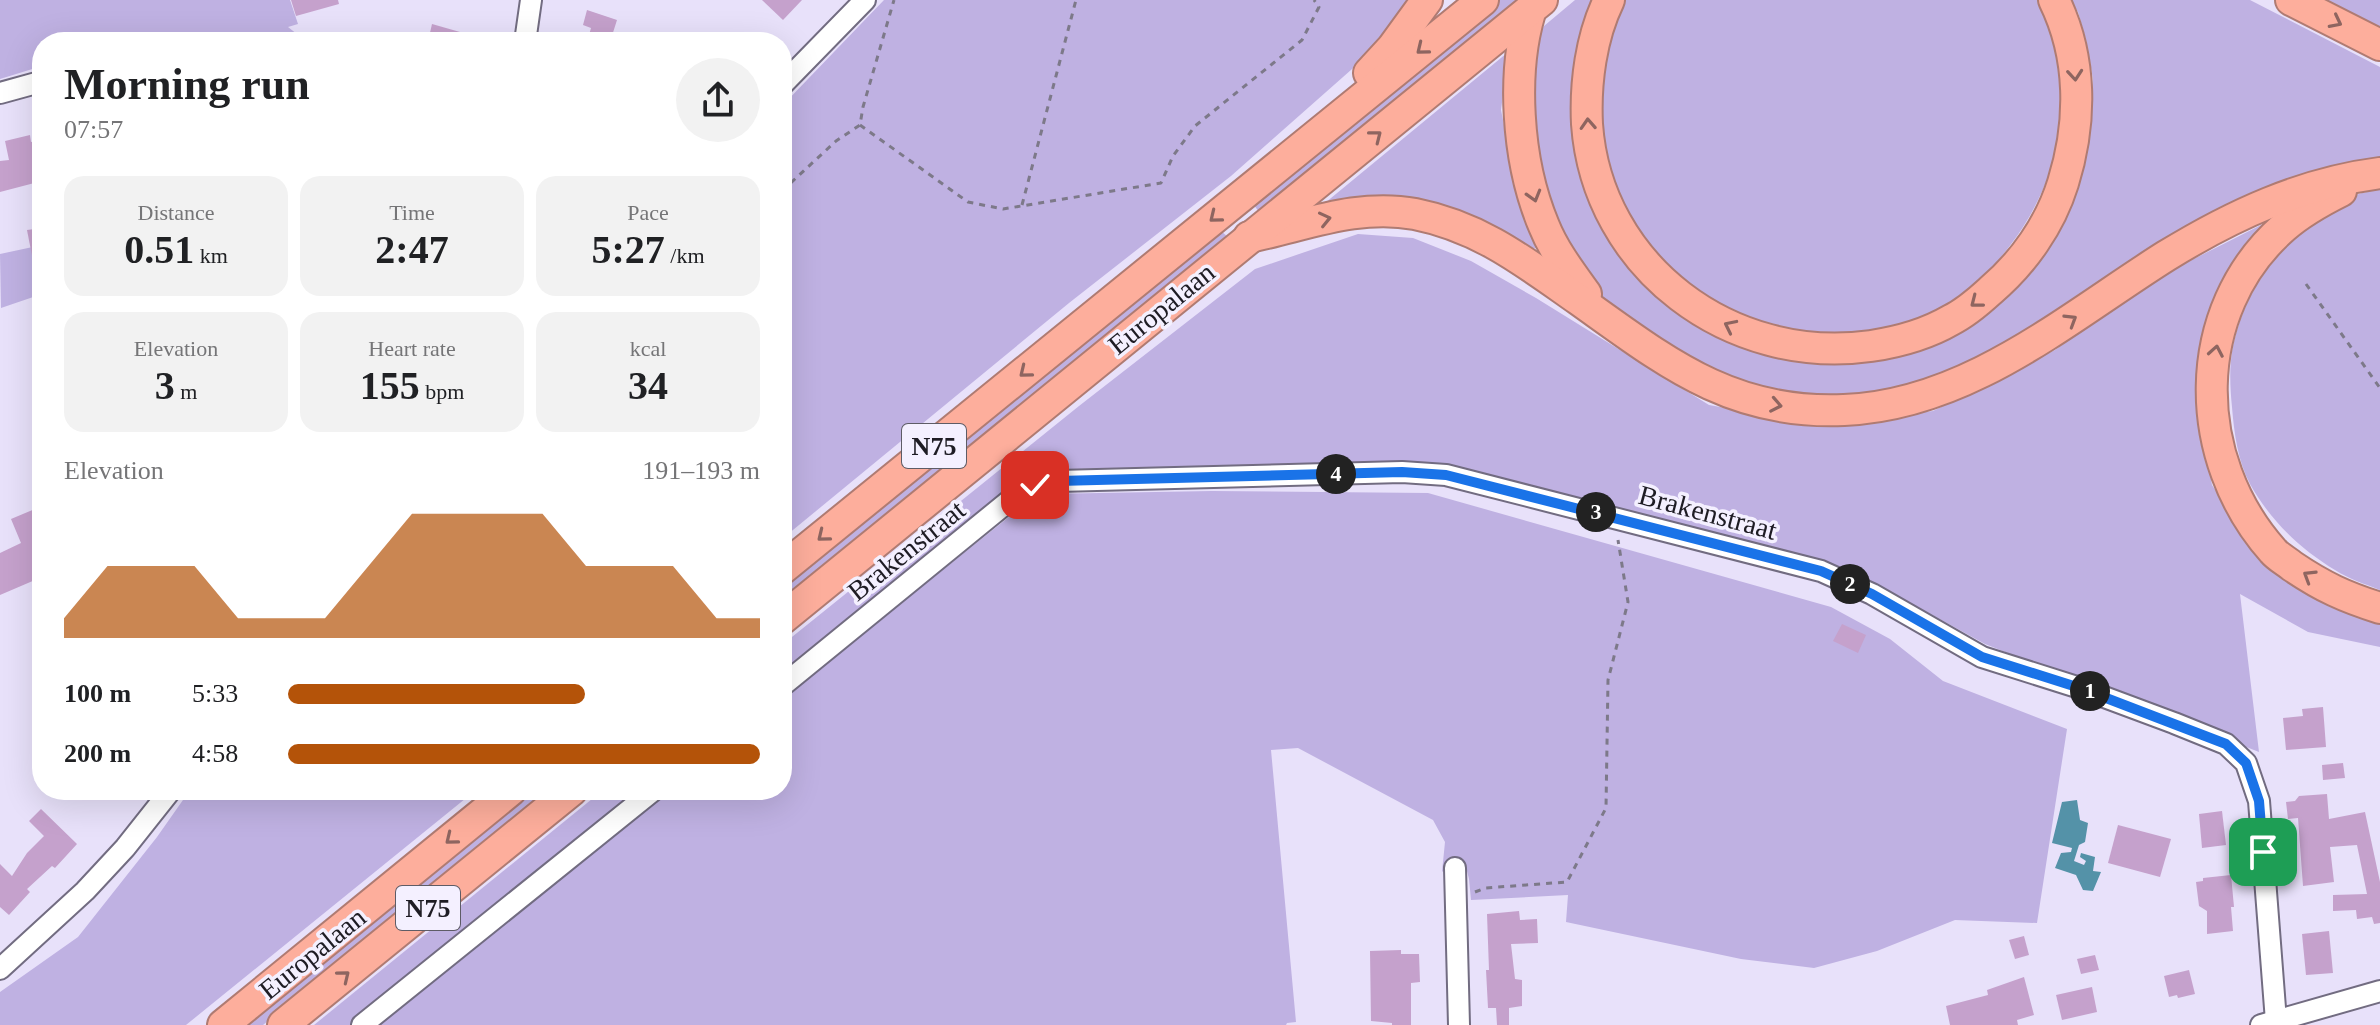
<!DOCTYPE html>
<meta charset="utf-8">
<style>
:root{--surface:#fff;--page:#f2f2f2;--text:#202124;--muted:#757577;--accent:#b45309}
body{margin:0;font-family:"Times New Roman",serif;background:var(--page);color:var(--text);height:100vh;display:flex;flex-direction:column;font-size:30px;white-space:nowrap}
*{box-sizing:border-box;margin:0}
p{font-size:26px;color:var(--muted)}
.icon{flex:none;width:44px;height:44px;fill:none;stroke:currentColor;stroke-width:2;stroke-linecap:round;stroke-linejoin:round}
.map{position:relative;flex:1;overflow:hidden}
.details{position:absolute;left:32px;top:32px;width:760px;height:768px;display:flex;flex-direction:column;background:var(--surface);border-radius:32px;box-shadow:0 8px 32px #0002}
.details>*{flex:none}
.pin{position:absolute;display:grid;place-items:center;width:68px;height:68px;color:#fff;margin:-34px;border-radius:16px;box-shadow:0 4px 12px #0006}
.km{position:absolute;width:40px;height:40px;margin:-20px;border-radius:50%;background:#222;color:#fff;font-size:22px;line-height:40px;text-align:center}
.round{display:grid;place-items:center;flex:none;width:84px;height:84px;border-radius:42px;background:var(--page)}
.head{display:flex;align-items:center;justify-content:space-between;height:136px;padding:0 32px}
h1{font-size:44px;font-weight:700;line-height:60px}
.metrics{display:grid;grid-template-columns:repeat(3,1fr);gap:12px;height:136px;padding:8px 32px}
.metrics div{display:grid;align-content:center;border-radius:20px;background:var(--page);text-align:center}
.metrics b{font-size:40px;font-weight:700}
.metrics small{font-size:22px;font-weight:400}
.metrics p{font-size:22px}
.chart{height:224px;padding:16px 32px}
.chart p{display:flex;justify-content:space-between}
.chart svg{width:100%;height:144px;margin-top:8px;fill:var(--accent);opacity:.7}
ul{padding:0 32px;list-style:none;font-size:26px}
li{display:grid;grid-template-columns:128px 96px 1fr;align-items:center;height:60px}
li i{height:20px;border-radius:10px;background:var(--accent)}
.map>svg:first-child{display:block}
.green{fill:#bfb1e2}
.water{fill:#5492a8}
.building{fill:#c5a1cc}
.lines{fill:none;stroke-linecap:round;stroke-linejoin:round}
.minor-casing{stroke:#726c81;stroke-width:24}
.highway-casing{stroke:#af7b72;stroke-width:34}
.path{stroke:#7d7989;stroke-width:3;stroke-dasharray:6 6;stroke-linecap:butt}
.minor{stroke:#fff;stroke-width:20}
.highway{stroke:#fdae9c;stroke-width:30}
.oneway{stroke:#8e6560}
.route-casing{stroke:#fff;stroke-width:16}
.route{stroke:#1a73e8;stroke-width:10}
.labels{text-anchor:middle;stroke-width:7;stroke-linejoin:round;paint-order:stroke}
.shield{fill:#f4f0ff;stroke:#5e5c66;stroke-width:2}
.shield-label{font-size:26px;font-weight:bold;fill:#1e1c24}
.street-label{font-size:28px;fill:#1e1c24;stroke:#f4f0ff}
</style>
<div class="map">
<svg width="2380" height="1025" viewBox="0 0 2380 1025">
<rect width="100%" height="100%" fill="#e8e1fa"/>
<!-- green -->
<g class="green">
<path d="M0,0H290L298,24L288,27L307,42H42V66L0,79Z"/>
<path d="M884,0H1412L1407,9L1360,62L1231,176L1069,303L782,539V106Z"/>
<path d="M1500,0H1519L1259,212L1251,201Z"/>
<path d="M1575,0H1599L1580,158L1589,197L1607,234L1784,353L1985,315L2087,139L2093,79L2086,40L2078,12L2071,0H2250L2380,67V161L2111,280L1951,376L1900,392L1822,396L1741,387L1668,353L1598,297L1566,248L1533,152L1534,43L1544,26Z"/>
<path d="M1623,0H2040C2049,27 2058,53 2062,82C2069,132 2046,195 2017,236C1995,267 1969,296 1934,313C1922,319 1907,325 1894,328C1867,335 1813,337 1786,330C1772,326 1759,320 1746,316C1735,312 1721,309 1712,303C1668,273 1620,219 1607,166C1597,129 1595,82 1606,46C1611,30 1617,15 1623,0Z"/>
<path d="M2322,0H2380V27Z"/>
<path d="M1507,53L1508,58L1501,110L1510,155L1539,248L1526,249C1480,228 1432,202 1380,196C1362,194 1343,200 1325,203Z"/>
<path d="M2380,189V590C2365,584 2349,579 2335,570C2300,549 2270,520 2250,484C2238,461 2234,433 2232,407C2230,387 2229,366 2233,346C2245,288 2281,243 2330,211C2338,206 2347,198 2356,195C2364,192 2372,191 2380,189Z"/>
<path d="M2265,223L2274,227L2209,323L2196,391L2212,485L2266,566L2322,601L2380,617V647L2308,632L2240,594L2259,752L1985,644L1865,578L1671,523L1440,467L1044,476L782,677V645L1079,406L1255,269L1358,234L1413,238L1471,261L1536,298L1709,405L1820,425L1933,411L2055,350L2156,278Z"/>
<path d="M1219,229L1230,239L782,603V582Z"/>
<path d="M42,245V294L1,308L0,254Z"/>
<path d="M1212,491L1428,493L1831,607L1890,639L1943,681L2067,729L2037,923L1955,920L1877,951L1814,968L1741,959L1566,922L1568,895L1471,900L1469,879L1466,867L1446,868L1442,872L1445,842L1433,820L1298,748L1271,750L1296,1022L1287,1023L1286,1025H372L667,790H782V698L1024,505L1043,494Z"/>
<path d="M190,790H476L186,1025H0V992L78,937L157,837Z"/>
<path d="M530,790H552L263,1025H238Z"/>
<path d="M603,790H644L351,1025H314Z"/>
</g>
<!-- water -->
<path class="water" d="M2077,800L2080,820L2088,823L2085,842L2079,845L2074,861L2084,865L2086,861L2080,857L2081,853L2095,857L2093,871L2101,872L2093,891L2083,890L2076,875L2055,868L2061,853L2071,852L2072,848L2052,843L2062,802Z"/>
<!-- building -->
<g class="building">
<path d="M291,0H338L339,4L296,16Z"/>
<path d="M762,0H802L783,20Z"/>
<path d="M587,10L617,20L610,42H587L591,28L583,25Z"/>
<path d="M432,24L481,38V42H444L429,37Z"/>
<path d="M30,135L31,142L36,141L42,170V181L0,192V161L9,160L5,141Z"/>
<path d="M42,228V270L35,271L27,230Z"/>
<path d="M42,506V577L0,595V553L21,543L11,519Z"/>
<path d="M1842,624L1866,635L1858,653L1833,641Z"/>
<path d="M2323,707L2326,747L2286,750L2283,718L2303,716L2302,709Z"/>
<path d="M2343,763L2345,778L2323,780L2322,765Z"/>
<path d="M2327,794L2329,819L2365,812L2380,882V923L2374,924L2372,917L2357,919L2356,910L2333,911V895L2367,894L2357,845L2330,847L2334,882L2303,886L2298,818L2288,819L2286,802L2295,801L2299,796Z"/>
<path d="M41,809L77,844L55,868L52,866L27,889L30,892L9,915L0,907V864L12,876L27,853L44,836L29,821Z"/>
<path d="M2222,811L2226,845L2202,848L2199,814Z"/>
<path d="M2118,825L2171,839L2160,877L2108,863Z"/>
<path d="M2231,875L2234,907H2231L2233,931L2207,934V911L2199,906L2196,882L2203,881V878Z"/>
<path d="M1519,911L1520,920L1537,919L1538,943L1511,944L1515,979L1522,980V1006L1509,1008V1025H1497L1496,1008H1488L1486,970H1489L1487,914Z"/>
<path d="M2329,931L2333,973L2306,975L2302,934Z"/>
<path d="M2024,936L2029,955L2015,959L2009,940Z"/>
<path d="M1401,950V954H1419L1420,982L1411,983V1025H1392V1023L1371,1021L1370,951Z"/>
<path d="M2095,955L2099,970L2081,974L2077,959Z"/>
<path d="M2189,970L2195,994L2178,998L2177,995L2169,997L2164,976Z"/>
<path d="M2024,977L2034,1015L2017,1020L2018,1025H1950L1946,1006L1988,995L1987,990Z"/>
<path d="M2092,987L2097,1012L2062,1020L2056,995Z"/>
</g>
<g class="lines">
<defs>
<g id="minor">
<path d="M525,42L531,0"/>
<path d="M782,85L865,0"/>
<path d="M0,93L40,82L42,87"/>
<path d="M782,686L1020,492L1035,485L1058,481L1402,472L1446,475L1821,571L1872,594L1982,657L2080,688L2174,723L2226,744L2246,763L2259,801L2276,1021"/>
<path d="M1455,868L1459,1025"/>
<path d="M0,969L85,891L125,848L171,790"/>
<path d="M362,1025L654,790"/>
<path d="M2261,1025L2380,991"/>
</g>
<g id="highway">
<path d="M1609,0C1591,37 1585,83 1587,124C1597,267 1731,366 1871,346C1898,342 1927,334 1951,320C1965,313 1978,302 1990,291C2023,263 2050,225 2063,183C2082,122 2082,57 2054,0"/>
<path d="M2291,0L2380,45"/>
<path d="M1533,3C1510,69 1517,162 1544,226C1554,251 1571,273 1586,294"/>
<path d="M1369,73L1392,48L1427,0"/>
<path d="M2341,191C2321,201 2301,212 2284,227C2188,311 2191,459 2273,551C2278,557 2286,561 2292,566C2323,587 2345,597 2380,608"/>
<path d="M1249,237C1304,226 1357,203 1415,214C1481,227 1526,263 1579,300C1666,362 1731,415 1844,410C1968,405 2066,319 2166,256C2233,215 2302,183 2380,173"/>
<path d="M782,569L1483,0"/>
<path d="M782,619L1542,0"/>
<path d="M223,1025L511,790"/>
<path d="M283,1025L572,790"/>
</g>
</defs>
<!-- minor casing -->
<use href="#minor" class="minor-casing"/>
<!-- highway casing -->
<use href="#highway" class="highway-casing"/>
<!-- path -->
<g class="path">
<path d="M860,125L968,202L1003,209L1161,183L1173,156L1195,126L1302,40L1319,7L1314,0"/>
<path d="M782,191L836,141L860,125L863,107L894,0"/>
<path d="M1022,205L1076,0"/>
<path d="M2306,284L2380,388"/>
<path d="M1475,892L1485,888L1567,882L1606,808L1608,680L1628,602L1618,540"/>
</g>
<!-- minor -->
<use href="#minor" class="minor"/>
<!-- highway -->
<use href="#highway" class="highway"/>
</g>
<!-- one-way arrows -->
<defs><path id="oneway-chevron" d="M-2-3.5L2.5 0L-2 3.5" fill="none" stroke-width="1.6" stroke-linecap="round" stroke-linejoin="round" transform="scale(2)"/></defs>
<g class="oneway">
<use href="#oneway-chevron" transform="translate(2336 22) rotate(27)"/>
<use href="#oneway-chevron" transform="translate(1422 49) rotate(141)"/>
<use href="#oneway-chevron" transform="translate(2075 75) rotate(85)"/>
<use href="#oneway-chevron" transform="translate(1588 124) rotate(-93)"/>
<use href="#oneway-chevron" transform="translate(1376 136) rotate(-38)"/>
<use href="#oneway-chevron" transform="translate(1534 196) rotate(74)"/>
<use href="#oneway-chevron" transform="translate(1215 217) rotate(141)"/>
<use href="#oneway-chevron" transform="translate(1325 219) rotate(-13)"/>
<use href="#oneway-chevron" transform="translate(1976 302) rotate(142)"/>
<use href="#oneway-chevron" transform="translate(2071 320) rotate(-32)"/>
<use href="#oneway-chevron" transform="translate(1730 326) rotate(-154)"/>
<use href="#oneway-chevron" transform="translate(2216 351) rotate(-80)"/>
<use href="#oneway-chevron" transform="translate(1025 372) rotate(141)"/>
<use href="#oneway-chevron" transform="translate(1776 405) rotate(11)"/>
<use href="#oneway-chevron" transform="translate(823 536) rotate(141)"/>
<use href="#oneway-chevron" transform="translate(2309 576) rotate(-148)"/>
<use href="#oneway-chevron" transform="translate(451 839) rotate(141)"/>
<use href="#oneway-chevron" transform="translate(344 976) rotate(-39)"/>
</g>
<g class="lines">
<defs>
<path id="route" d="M1035,485L1058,481L1402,472L1446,475L1821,571L1872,594L1982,657L2080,688L2226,744L2246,763L2259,801L2263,852"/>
</defs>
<!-- route casing -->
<use href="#route" class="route-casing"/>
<!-- route -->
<use href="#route" class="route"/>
</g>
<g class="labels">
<!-- shield labels -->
<g class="shield">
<rect x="902" y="424" width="64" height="44" rx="6"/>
<rect x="396" y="886" width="64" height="44" rx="6"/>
</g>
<g class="shield-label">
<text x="934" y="455">N75</text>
<text x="428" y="917">N75</text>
</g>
<!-- street labels -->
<g class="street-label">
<text transform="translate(1161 308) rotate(-39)" y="10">Europalaan</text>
<text transform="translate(1708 512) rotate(15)" y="10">Brakenstraat</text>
<text transform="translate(906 550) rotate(-39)" y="10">Brakenstraat</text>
<text transform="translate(312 953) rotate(-39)" y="10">Europalaan</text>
</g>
</g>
</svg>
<div class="pin" style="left:2263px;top:852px;background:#1e9e55"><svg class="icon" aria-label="arrive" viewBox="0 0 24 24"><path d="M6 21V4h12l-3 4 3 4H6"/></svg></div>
<div class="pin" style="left:1035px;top:485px;background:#d93025"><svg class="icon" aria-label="check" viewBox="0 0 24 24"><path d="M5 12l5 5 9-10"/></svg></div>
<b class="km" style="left:2090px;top:691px">1</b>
<b class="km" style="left:1850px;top:584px">2</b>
<b class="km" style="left:1596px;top:512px">3</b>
<b class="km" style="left:1336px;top:474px">4</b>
<section class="details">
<div class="head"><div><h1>Morning run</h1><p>07:57</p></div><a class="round"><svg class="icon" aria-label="share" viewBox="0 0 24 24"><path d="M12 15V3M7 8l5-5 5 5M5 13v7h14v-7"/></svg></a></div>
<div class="metrics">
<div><p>Distance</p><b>0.51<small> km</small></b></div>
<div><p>Time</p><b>2:47</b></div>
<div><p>Pace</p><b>5:27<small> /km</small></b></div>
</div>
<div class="metrics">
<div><p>Elevation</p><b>3<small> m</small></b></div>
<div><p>Heart rate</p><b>155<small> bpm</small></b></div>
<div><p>kcal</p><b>34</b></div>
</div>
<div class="chart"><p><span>Elevation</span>191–193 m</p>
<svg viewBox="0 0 160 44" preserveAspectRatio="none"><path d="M0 44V38L10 22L20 22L30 22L40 38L50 38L60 38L70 22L80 6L90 6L100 6L110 6L120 22L130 22L140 22L150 38L160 38V44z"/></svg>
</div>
<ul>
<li><b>100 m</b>5:33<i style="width:63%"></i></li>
<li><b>200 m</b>4:58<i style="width:100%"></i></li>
</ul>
</section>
</div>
